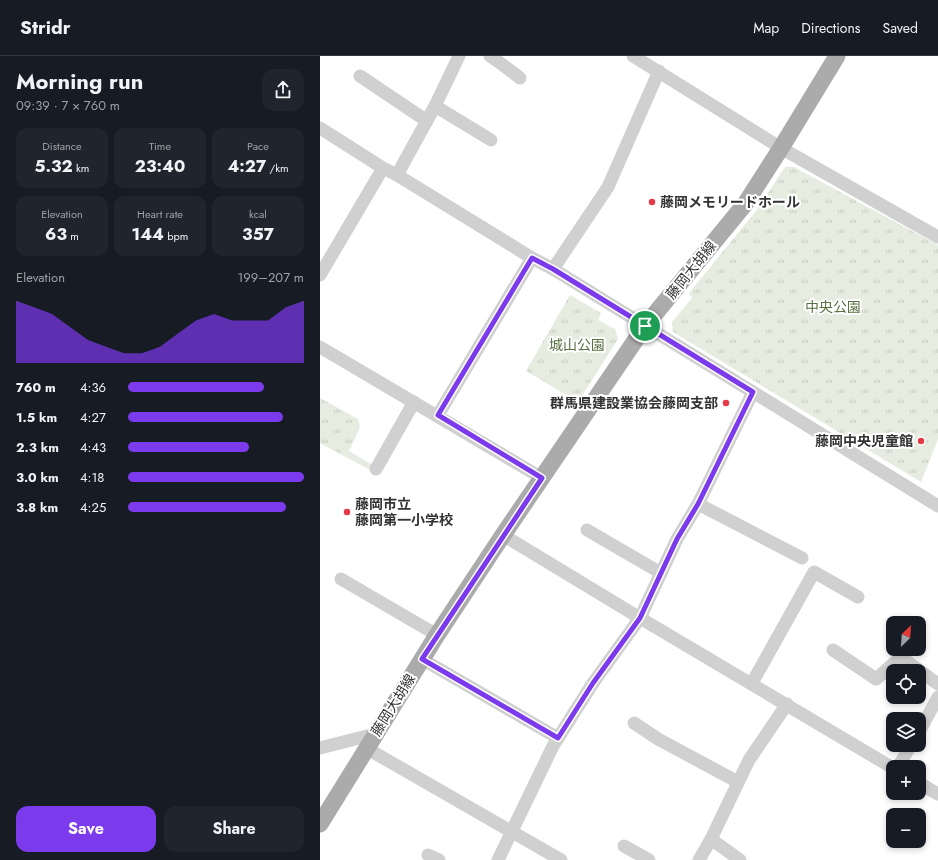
<!DOCTYPE html>
<meta charset="utf-8">
<style>
:root{--surface:#171b24;--page:#20242c;--text:#f1f3f6;--muted:#9ea1a6;--line:#363941;--accent:#7c3aed}
body{margin:0;font-family:Jost,"Noto Sans JP",sans-serif;background:var(--page);color:var(--text);height:100vh;display:flex;flex-direction:column;font-size:15px;white-space:nowrap}
*{box-sizing:border-box;margin:0}
p{font-size:13px;color:var(--muted)}
.icon{flex:none;width:22px;height:22px;fill:none;stroke:currentColor;stroke-width:2;stroke-linecap:round;stroke-linejoin:round}
.map{position:relative;flex:1;overflow:hidden}
.details{display:flex;flex-direction:column;background:var(--surface);width:320px}
.details>*{flex:none}
.needle{width:26px;rotate:25deg}
.fabs{position:absolute;left:566px;top:560px;display:grid;gap:8px}
.fabs a{display:grid;place-items:center;width:40px;height:40px;border-radius:8px;background:var(--surface);box-shadow:0 2px 6px #0003;font-size:20px}
.pin{position:absolute;display:grid;place-items:center;width:34px;height:34px;color:#fff;margin:-17px;border:2px solid #fff;border-radius:50%;box-shadow:0 1px 4px #0007}
.round{display:grid;place-items:center;flex:none;width:42px;height:42px;border-radius:12px;background:var(--page)}
.summary{display:flex;align-items:center;justify-content:space-between;height:68px;padding:0 16px}
h1{font-size:22px;font-weight:700;line-height:30px}
.figures{display:grid;grid-template-columns:repeat(3,1fr);gap:6px;height:68px;padding:4px 16px}
.figures div{display:grid;align-content:center;border-radius:10px;background:var(--page);text-align:center}
.figures b{font-size:17px;font-weight:700}
.figures small{font-size:11px;font-weight:400}
.figures p{font-size:11px}
.chart{height:112px;padding:8px 16px}
.chart p{display:flex;justify-content:space-between}
.chart svg{width:100%;height:72px;margin-top:4px;fill:var(--accent);opacity:.7}
.cta{display:flex;gap:8px;margin-top:auto;padding:8px 16px}
.cta a{flex:1;height:46px;border-radius:12px;background:var(--accent);color:#fff;font-size:16px;font-weight:700;line-height:46px;text-align:center}
.cta a+a{background:var(--page);color:var(--text)}
ul{padding:0 16px;list-style:none;font-size:13px}
li{display:grid;grid-template-columns:64px 48px 1fr;align-items:center;height:30px}
li i{height:10px;border-radius:5px;background:var(--accent)}
header{display:flex;align-items:center;gap:24px;box-sizing:border-box;height:56px;padding:0 20px;background:var(--surface);border-bottom:1px solid var(--line)}
header strong{font-size:19px}
nav{display:flex;gap:22px;margin-inline-start:auto;font-size:14px}
main{display:flex;flex:1;min-height:0}
.map>svg:first-child{display:block}
.park{fill:url(#park-tufts)}
.lines{fill:none;stroke-linecap:round;stroke-linejoin:round}
.minor{stroke:#d0d0d0;stroke-width:13}
.major{stroke:#ababab;stroke-width:17}
.route-casing{stroke:#fff;stroke-width:8}
.route{stroke:#7c3aed;stroke-width:5}
.poi-dot{fill:#e63946;stroke:#fff;stroke-width:1.5}
.labels{text-anchor:middle;stroke-width:4;stroke-linejoin:round;paint-order:stroke}
.poi-label{font-size:14px;font-weight:bold;fill:#333;stroke:#fff;text-anchor:start}
.street-label{font-size:14px;fill:#333;stroke:#fff}
.park-label{font-size:14px;fill:#56703f;stroke:#fff}
</style>
<header>
<strong>Stridr</strong>
<nav><a>Map</a><a>Directions</a><a>Saved</a></nav>
</header>
<main>
<section class="details">
<div class="summary"><div><h1>Morning run</h1><p>09:39 · 7 × 760 m</p></div><a class="round"><svg class="icon" aria-label="share" viewBox="0 0 24 24"><path d="M12 15V3M7 8l5-5 5 5M5 13v7h14v-7"/></svg></a></div>
<div class="figures">
<div><p>Distance</p><b>5.32<small> km</small></b></div>
<div><p>Time</p><b>23:40</b></div>
<div><p>Pace</p><b>4:27<small> /km</small></b></div>
</div>
<div class="figures">
<div><p>Elevation</p><b>63<small> m</small></b></div>
<div><p>Heart rate</p><b>144<small> bpm</small></b></div>
<div><p>kcal</p><b>357</b></div>
</div>
<div class="chart"><p><span>Elevation</span>199–207 m</p>
<svg viewBox="0 0 160 44" preserveAspectRatio="none"><path d="M0 44V6L10 10L20 14L30 22L40 30L50 34L60 38L70 38L80 34L90 26L100 18L110 14L120 18L130 18L140 18L150 10L160 6V44z"/></svg>
</div>
<ul>
<li><b>760 m</b>4:36<i style="width:77%"></i></li>
<li><b>1.5 km</b>4:27<i style="width:88%"></i></li>
<li><b>2.3 km</b>4:43<i style="width:69%"></i></li>
<li><b>3.0 km</b>4:18<i style="width:100%"></i></li>
<li><b>3.8 km</b>4:25<i style="width:90%"></i></li>
</ul>
<div class="cta"><a>Save</a><a>Share</a></div>
</section>
<div class="map">
<svg width="618" height="804" viewBox="0 0 618 804">
<defs>
<pattern id="park-tufts" width="24" height="20" patternUnits="userSpaceOnUse"><rect width="24" height="20" fill="#e6ecdf"/><path d="M3 7l-1-3M5 7V3M7 7l1-3M15 17l-1-3M17 17v-4M19 17l1-3" fill="none" stroke="#c6cbc0"/></pattern>
</defs>
<rect width="100%" height="100%" fill="#fff"/>
<!-- park -->
<g class="park">
<path d="M465,111H474L618,189V383L601,426L353,276L352,266L372,242L369,237L436,155Z"/>
<path d="M250,239L281,257L278,264L295,273L298,283L258,346L206,315Z"/>
<path d="M0,342L38,363L40,371L29,395L54,410L52,415L0,387Z"/>
</g>
<g class="lines">
<!-- minor -->
<g class="minor">
<path d="M170,0L183,9L200,22"/>
<path d="M313,0L461,92L618,181"/>
<path d="M40,20L107,65"/>
<path d="M115,50L171,84"/>
<path d="M0,72L63,112L77,119L212,202L233,213L618,450"/>
<path d="M77,119L115,50L139,0"/>
<path d="M233,213L288,131L339,15"/>
<path d="M0,219L63,112"/>
<path d="M0,291L222,422"/>
<path d="M118,359L212,202"/>
<path d="M56,413L94,346"/>
<path d="M378,448L482,502"/>
<path d="M267,474L341,517"/>
<path d="M183,479L320,562L573,712"/>
<path d="M21,523L117,579"/>
<path d="M513,594L556,623L581,601L618,628"/>
<path d="M102,603L238,682"/>
<path d="M432,627L494,516L538,541"/>
<path d="M314,667L338,683L418,726"/>
<path d="M599,676L618,641"/>
<path d="M0,692L55,678"/>
<path d="M46,692L241,804"/>
<path d="M578,711L591,689"/>
<path d="M599,727L618,738"/>
<path d="M391,783L420,804"/>
<path d="M304,790L329,804"/>
<path d="M108,799L119,804"/>
<path d="M178,804L233,690L273,627L320,562L357,483L378,448L433,336"/>
<path d="M379,804L391,783L429,704L467,648"/>
</g>
<!-- major -->
<path class="major" d="M0,768L117,579L183,479L325,270L425,148L461,92L517,0"/>
</g>
<g class="lines">
<defs>
<path id="route" d="M212,202L233,213L433,336L378,448L357,483L320,562L273,627L238,682L102,603L222,422L118,359Z"/>
</defs>
<!-- route casing -->
<use href="#route" class="route-casing"/>
<!-- route -->
<use href="#route" class="route"/>
</g>
<!-- markers -->
<g class="poi-dot">
<circle cx="332" cy="146" r="4"/>
<circle cx="406" cy="347" r="4"/>
<circle cx="601" cy="385" r="4"/>
<circle cx="27" cy="456" r="4"/>
</g>
<g class="labels">
<!-- poi labels -->
<g class="poi-label">
<text x="340" y="151">藤岡メモリードホール</text>
<text x="398" y="352" text-anchor="end">群馬県建設業協会藤岡支部</text>
<text x="593" y="390" text-anchor="end">藤岡中央児童館</text>
<text x="35" y="453">藤岡市立<tspan x="35" dy="16">藤岡第一小学校</tspan></text>
</g>
<!-- street labels -->
<g class="street-label">
<text transform="translate(371 214) rotate(-51)" y="5">藤岡大胡線</text>
<text transform="translate(73 649) rotate(-58)" y="5">藤岡大胡線</text>
</g>
<!-- park labels -->
<g class="park-label">
<text x="513" y="256">中央公園</text>
<text x="257" y="294">城山公園</text>
</g>
</g>
</svg>
<div class="fabs">
<a><svg class="needle" viewBox="-14 -14 28 28"><path d="M0-13l5 13h-10z" fill="#e53935"/><path d="M0 13l5-13h-10z" fill="#9ea1a6"/></svg></a>
<a><svg class="icon" aria-label="locate" viewBox="0 0 24 24"><circle cx="12" cy="12" r="6"/><path d="M12 2v4M12 18v4M2 12h4M18 12h4"/></svg></a>
<a><svg class="icon" aria-label="layers" viewBox="0 0 24 24"><path d="M12 4l9 5-9 5-9-5zM3 14l9 5 9-5"/></svg></a>
<a>+</a>
<a>−</a>
</div>
<div class="pin" style="left:325px;top:270px;background:#1e9e55"><svg class="icon" aria-label="arrive" viewBox="0 0 24 24"><path d="M6 21V4h12l-3 4 3 4H6"/></svg></div>
</div>
</main>
